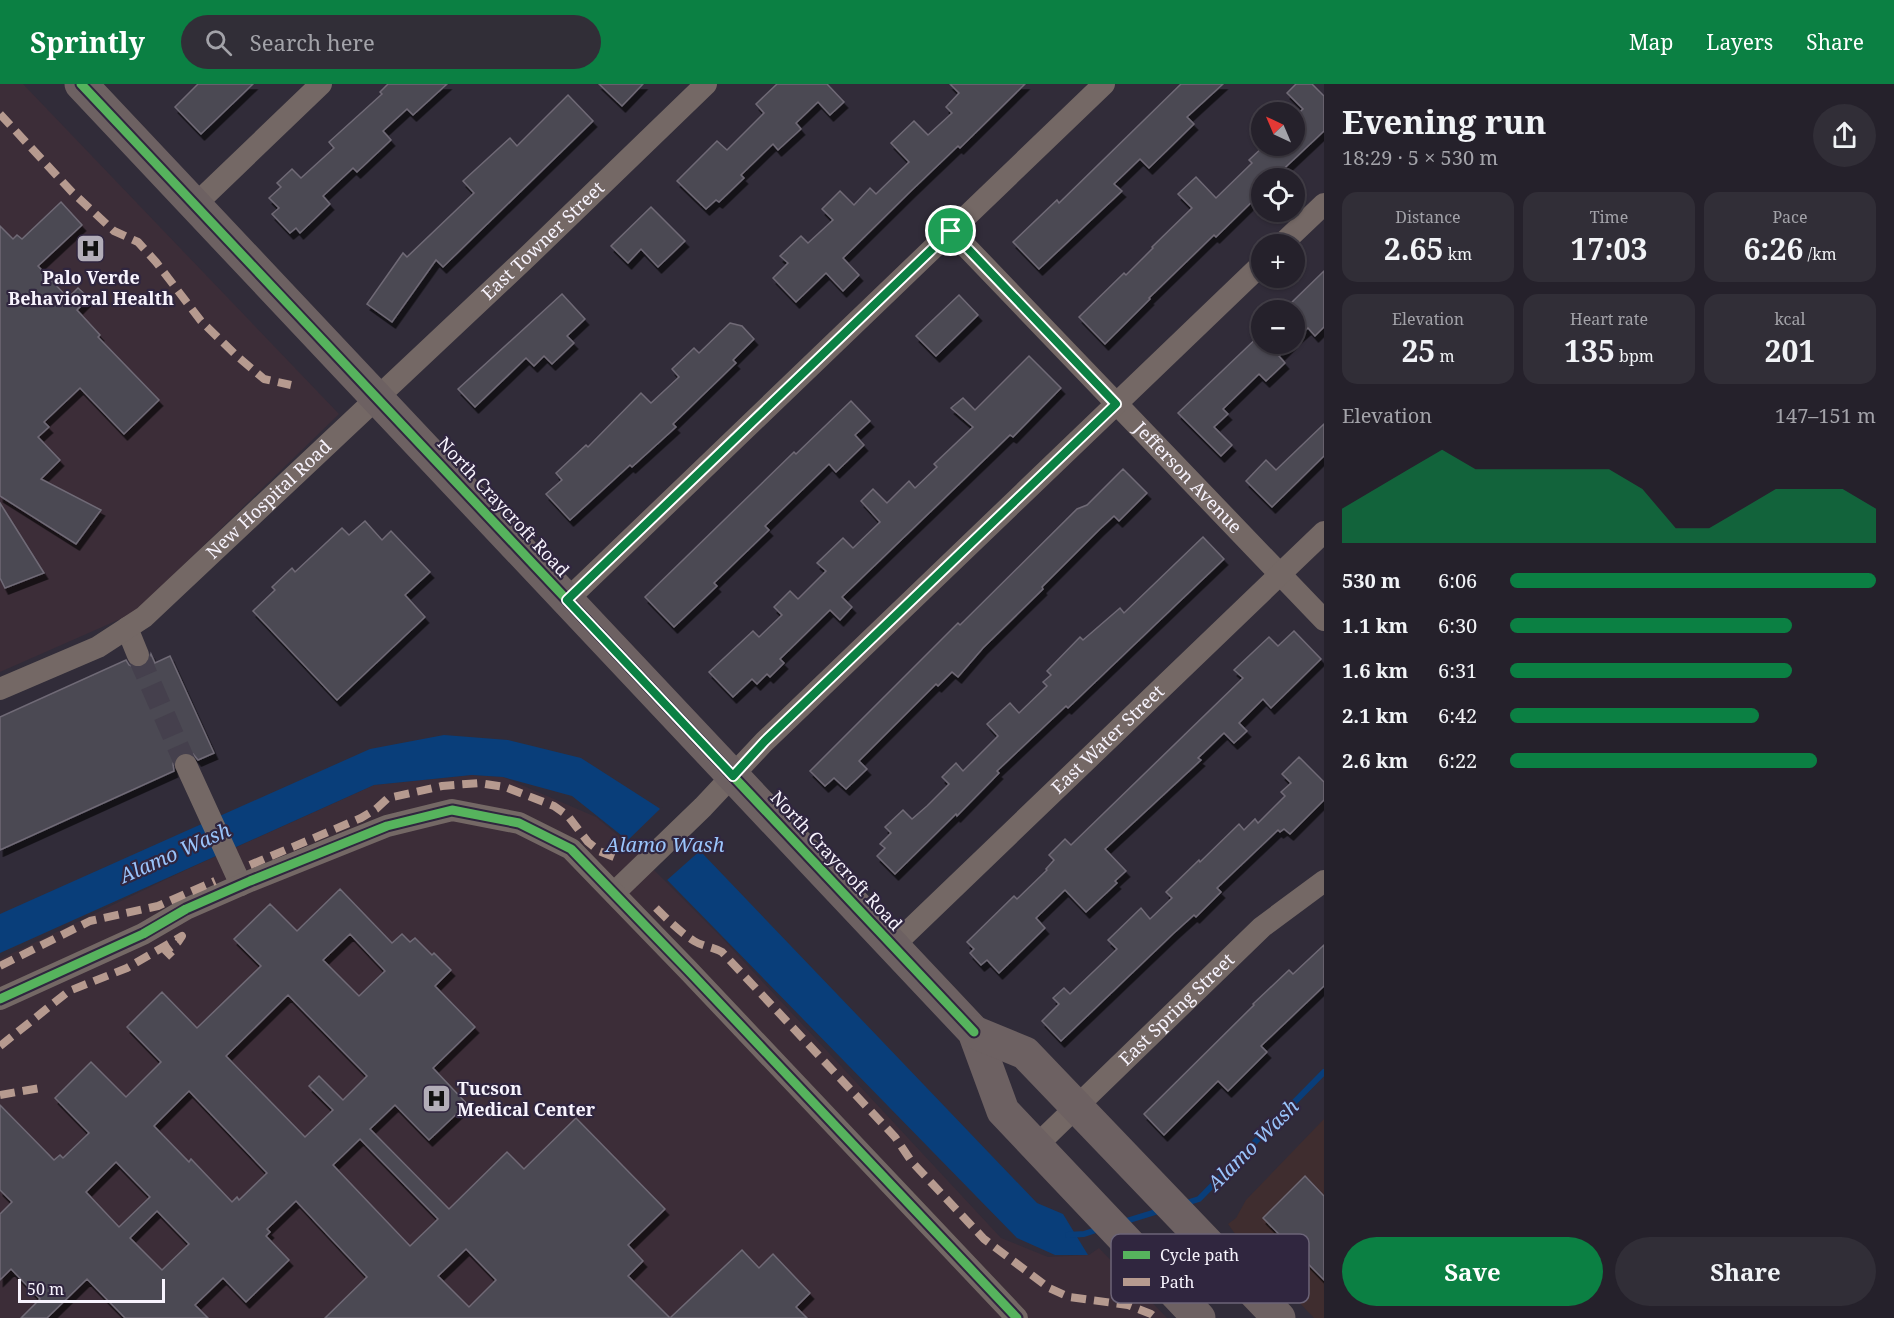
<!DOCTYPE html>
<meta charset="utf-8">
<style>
:root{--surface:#25212b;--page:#312e37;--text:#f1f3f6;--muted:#a3a3a9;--line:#423e47;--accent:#0b8043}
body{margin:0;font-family:"Noto Serif",serif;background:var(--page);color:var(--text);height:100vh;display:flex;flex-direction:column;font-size:22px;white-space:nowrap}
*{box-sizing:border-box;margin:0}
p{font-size:20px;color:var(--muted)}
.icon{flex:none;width:33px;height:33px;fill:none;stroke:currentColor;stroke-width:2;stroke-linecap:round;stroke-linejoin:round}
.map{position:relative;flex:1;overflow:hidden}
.side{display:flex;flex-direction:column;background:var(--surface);width:570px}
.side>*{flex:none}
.needle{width:39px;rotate:316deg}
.tools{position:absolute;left:1251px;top:18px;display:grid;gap:12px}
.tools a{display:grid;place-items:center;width:54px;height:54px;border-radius:50%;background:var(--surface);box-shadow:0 2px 4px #0004,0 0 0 2px var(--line);font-size:30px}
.scale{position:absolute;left:18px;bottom:15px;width:147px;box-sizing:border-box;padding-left:6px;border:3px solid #f7f3fd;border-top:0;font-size:16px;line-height:21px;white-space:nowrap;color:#f7f3fd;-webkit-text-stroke:4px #30263f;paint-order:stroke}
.pin{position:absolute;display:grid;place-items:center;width:51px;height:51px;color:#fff;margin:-26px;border:3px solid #fff;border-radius:50%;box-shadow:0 2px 6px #0007}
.round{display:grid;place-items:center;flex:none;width:63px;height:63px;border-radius:32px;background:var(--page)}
.headline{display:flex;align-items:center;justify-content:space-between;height:102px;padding:0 18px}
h1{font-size:33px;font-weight:700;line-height:45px}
.stats{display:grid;grid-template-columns:repeat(3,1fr);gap:9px;height:102px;padding:6px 18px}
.stats div{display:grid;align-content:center;border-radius:15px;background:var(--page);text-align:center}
.stats b{font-size:30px;font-weight:700}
.stats small{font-size:16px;font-weight:400}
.stats p{font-size:16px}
.chart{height:168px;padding:12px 18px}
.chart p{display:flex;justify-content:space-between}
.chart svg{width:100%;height:108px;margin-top:6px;fill:var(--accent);opacity:.7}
.button{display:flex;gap:12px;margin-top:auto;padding:12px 18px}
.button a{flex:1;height:69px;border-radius:36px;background:var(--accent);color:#fff;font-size:24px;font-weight:700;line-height:69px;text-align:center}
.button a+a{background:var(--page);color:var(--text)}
ul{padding:0 18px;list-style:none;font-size:20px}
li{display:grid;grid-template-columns:96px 72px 1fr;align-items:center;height:45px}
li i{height:15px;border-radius:8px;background:var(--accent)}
header{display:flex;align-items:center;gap:36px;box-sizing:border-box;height:84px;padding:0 30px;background:var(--accent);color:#fff}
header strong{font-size:28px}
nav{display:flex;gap:33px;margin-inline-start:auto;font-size:21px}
.search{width:420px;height:54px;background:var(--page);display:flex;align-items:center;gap:15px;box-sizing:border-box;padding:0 21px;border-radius:33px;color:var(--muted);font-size:22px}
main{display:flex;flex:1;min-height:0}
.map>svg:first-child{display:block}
.commercial{fill:#3f2d2f}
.medical{fill:#3c2d38}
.water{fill:#093e7a}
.pier{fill:#312c39}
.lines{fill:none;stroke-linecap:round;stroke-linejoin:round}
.stream{stroke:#093e7a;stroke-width:6}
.building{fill:#4c4853;stroke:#6f6a76;stroke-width:1.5;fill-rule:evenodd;filter:url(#shadow)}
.street-tunnel{stroke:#45404d;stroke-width:22;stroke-dasharray:22 11;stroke-linecap:butt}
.street{stroke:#746865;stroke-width:22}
.secondary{stroke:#6d6162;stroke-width:33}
.quiet{stroke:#b69a8f;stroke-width:8;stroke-dasharray:15 8;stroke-linecap:butt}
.cycleway-casing{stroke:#30263f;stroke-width:13}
.cycleway{stroke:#56b35d;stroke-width:9}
.route-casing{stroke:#fff;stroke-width:12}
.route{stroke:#0b8043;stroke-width:8}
.labels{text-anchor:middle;stroke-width:4.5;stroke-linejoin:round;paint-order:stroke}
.street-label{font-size:18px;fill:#f7f3fd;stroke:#30263f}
.poi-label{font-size:18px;font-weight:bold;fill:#f7f3fd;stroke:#30263f}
.water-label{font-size:20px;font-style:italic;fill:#9ac4fb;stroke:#30263f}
.key{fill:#30263f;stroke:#6c6478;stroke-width:1.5}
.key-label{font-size:16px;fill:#f7f3fd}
</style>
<header>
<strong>Sprintly</strong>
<div class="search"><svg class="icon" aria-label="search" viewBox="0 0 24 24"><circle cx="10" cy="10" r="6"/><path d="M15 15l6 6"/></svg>Search here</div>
<nav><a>Map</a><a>Layers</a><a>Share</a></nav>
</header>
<main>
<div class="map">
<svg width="1324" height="1234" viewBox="0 0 1324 1234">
<defs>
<filter id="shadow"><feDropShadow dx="3.5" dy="6" stdDeviation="0" flood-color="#0009"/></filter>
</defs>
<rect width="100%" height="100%" fill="#312c39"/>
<!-- commercial -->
<path class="commercial" d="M1324,1035V1234H1314L1238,1154L1228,1140L1236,1134L1246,1116Z"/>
<!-- medical -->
<g class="medical">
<path d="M0,0H23L339,330L134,529L0,588Z"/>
<path d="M472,691L503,693L596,733L626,758L722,854L1001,1154L1048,1173L1089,1171L1099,1164L1167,1234H0V875L190,784L374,701Z"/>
</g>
<!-- water -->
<path class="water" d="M444,651L508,656L581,674L659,724L1037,1119L1063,1130L1088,1171H1055L1017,1154L631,759L572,712L503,693L472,691L374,701L0,869V830L370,665Z"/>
<!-- pier -->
<path class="pier" d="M662,723L702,765L666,797L626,758Z"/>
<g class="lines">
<!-- stream -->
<g class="stream">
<path d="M1183,1120L1199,1115L1324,988"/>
<path d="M1123,1138L1162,1126"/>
<path d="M1068,1151L1084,1150L1099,1145"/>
</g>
</g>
<!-- building -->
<g class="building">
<path d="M198,0H253L201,50L175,23Z"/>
<path d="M388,0H447L413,31L407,25L383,47L391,56L357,88L353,84L323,112L330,120L300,149L296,144L290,149L272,130L279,124L269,114L281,103L277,99L292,85L301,94L334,64L329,58L382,10L380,8Z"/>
<path d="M599,0H643L622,22Z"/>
<path d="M777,0H827L844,18L830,31L818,18L796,39L801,45L778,66L773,60L741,91L744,94L719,118L716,116L706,125L677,97L717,57L727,66L764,29L756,20Z"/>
<path d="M950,0H1025L960,64L958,62L912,106L843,174L859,191L843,207L826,189L796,218L773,194L788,179L780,172L801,152L808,159L833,136L822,125L840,107L854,121L870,104L876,110L909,78L891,59L914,37L928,51L952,29L946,23L959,9Z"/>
<path d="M1181,0H1223L1187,33L1194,40L1149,84L1140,75L1114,100L1122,107L1039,185L1013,158L1057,116L1059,119Z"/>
<path d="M1296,0H1312L1324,12V47L1274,94H1262V106L1259,108L1261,109L1216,153L1214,151L1149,214L1150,215L1105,260L1079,233L1124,189L1126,191L1153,164L1152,163L1192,124L1178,110L1196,93L1216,114L1252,79L1249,76L1264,62H1294V33L1303,25L1287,9Z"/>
<path d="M568,11L593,37L443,183L436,176L392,238L367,220L403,169L407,173L474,109L463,97L510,54L517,62Z"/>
<path d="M61,118L82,141L38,182L68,214L78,204L89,214L77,226L100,251L98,253L159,316L124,350L80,304L44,338L49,343L38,353L60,376L41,395L101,426L76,460L0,412V142L13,155L17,151L22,155Z"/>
<path d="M651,123L685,157L658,183L641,165L628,179L611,162Z"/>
<path d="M1324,187V243L1315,252L1308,244L1294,256V226H1291L1287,223Z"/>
<path d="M562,210L585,235L567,252L574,259L552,280L544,272L534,282L526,274L475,323L458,305Z"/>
<path d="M959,211L978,231L936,272L916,252Z"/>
<path d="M730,239L742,242L754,255L733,276L736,279L673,340L676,343L632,383L630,381L570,436L546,410L562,396L556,389L586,361L588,363L641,309L651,319L679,293L672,285L694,264L699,269Z"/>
<path d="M1262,249V260H1291L1279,272L1285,279L1266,297L1259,290L1223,325L1228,330L1214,343L1232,361L1221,372L1178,329Z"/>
<path d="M1029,272L1061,304L1013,353L1010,351L842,513L852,523L840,536L830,526L780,575L784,579L770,593L767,590L757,600L752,595L733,613L709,588L753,547L759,553L782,531L774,523L790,507L798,515L826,487L817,479L843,454L853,464L880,438L861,417L873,405L887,419L909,397L915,404L937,383L934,380L973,343L951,324L963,314L975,326Z"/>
<path d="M851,317L870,337L855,351L864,361L836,388L829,380L765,442L769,446L714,499L717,502L674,543L645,513L794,368L796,370Z"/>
<path d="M1324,340V372L1272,423L1246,397L1266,376L1276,386Z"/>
<path d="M1123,385L1147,409L1119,437L1114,432L1100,445L1042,503L1043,505L983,564L958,593L952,588L938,602L936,600L859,677L867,685L846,705L834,694L825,702L810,687L958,539L960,541L1077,425L1087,421Z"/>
<path d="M0,419L44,489L5,504L0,494Z"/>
<path d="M365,437L382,456L391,447L430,488L405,511L425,533L337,616L253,527L275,506L272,503L292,484L295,488L342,444L349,451Z"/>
<path d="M1203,453L1224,475L1068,624L1066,622L997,687L999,689L957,732L956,730L895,790L877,772L885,764L880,760L891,749L885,743L903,726L912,735L927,722L949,700L942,693L956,679L963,687L998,652L987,640L1010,619L1019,629L1047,602L1043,598L1051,591L1047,587L1080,553L1083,556L1120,524L1124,529Z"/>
<path d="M1294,547L1321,575L1271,624L1263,615L1239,639L1247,647L1234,659L1224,649L1198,674L1201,676L1105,765L1126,787L1115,797L1117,799L1086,828L1065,806L1036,834L1045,844L999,889L987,876L981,881L970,869L974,865L967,858L1014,812L1017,815L1047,786L1046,785L1054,776L1049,771L1065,755L1071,761L1243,594L1234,586L1269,553L1278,562Z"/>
<path d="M151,570L155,579L170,572L214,669L198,676L193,670L187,668L181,669L175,674L173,680L174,687L0,766V633L126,576L129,581L136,584L144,583L149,579Z"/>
<path d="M1299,673L1324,698V716L1290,750L1284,745L1280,748L1278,746L1217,804L1221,808L1196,833L1194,831L1174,849L1061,957L1042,937L1059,920L1053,914L1064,904L1070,910L1117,865L1108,856L1141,824L1150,835L1172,814L1166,808L1199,776L1200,778L1239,740L1244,746L1255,735L1258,739L1285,712L1281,708L1291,699L1282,690Z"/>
<path d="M340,805L392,859L402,850L410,858L415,854L432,871L434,869L451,886L435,902L475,943L433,984L467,1020L429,1056L395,1021L370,1045L449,1125L507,1068L524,1085L576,1034L665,1125L628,1161L643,1177L628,1192L670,1234H325L367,1193L296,1117L267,1145L270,1148L266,1152L289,1176L246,1218L223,1194L195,1221L208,1234H125L87,1195L47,1234H21L40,1215L11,1185L0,1196V1130L12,1118L0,1106V1021L54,1076L60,1071L63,1074L89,1049L55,1014L91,978L126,1013L161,978L127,943L162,908L197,944L261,882L234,855L270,820L297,847ZM350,850L385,887L359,912L323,876ZM288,911L367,992L343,1016L319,992L309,1002L333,1026L305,1053L226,972ZM189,1007L267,1089L239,1116L237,1113L232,1118L191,1075L189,1078L154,1042ZM360,1055L438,1135L410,1162L333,1081ZM116,1078L150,1113L119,1143L86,1108ZM157,1127L189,1160L162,1186L130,1154ZM466,1165L496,1196L469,1223L438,1192Z"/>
<path d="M1324,861V902L1261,962L1267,968L1228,1007L1218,997L1164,1051L1144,1030L1254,921L1253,920L1289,886L1293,890Z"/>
<path d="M1305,1092L1324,1112V1196L1263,1134Z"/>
<path d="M742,1166L759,1184L773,1170L810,1209L796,1223L807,1234H670Z"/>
</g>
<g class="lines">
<!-- street-tunnel -->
<path class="street-tunnel" d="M138,571L186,681"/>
<!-- street -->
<g class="street">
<path d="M195,121L321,0"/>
<path id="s1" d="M951,147L1324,536"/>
<path d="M1282,160L1324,120"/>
<path d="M567,516L1104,0"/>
<path d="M127,544L138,571"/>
<path id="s2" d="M0,605L98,563L144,533L528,172L706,0"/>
<path d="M186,681L241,801"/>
<path d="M614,809L703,723L764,658L1262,180"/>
<path id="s3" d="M893,862L1324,448"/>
<path d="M0,915L143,850L186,825L250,797L387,742L452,726L519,739L571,765L688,886L1017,1234"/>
<path id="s4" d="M1036,1062L1262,843L1324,797"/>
</g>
<!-- secondary -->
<g class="secondary">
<path d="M81,0L974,948L1003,1027L1199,1234"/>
<path d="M974,948L1025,969L1279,1234"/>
</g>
<!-- quiet -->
<g class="quiet">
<path d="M0,30L72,108L114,147L138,158L156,178L201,237L238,273L264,295L291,301"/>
<path d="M250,781L361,734L376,725L388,714L442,702L479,699L505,703L554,722L568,732L588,758L599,767L614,773"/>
<path d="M656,824C668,836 680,848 694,857C702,862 713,863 722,868L895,1053L912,1078L984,1155L1049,1204L1069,1213L1128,1221L1151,1230L1156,1234"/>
<path d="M0,882L90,837L158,822L215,797"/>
<path d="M0,962L69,907L127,884L182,852L178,858L166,867L172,873"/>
<path d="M0,1011L40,1004"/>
</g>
<defs>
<g id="cycleway">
<path d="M81,0L974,948"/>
<path d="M0,915L143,850L186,825L250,797L387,742L452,726L519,739L571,765L688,886L1017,1234"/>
</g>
</defs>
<!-- cycleway casing -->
<use href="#cycleway" class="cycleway-casing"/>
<!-- cycleway -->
<use href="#cycleway" class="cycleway"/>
</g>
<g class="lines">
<defs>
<path id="route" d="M951,147L1116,320L765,657L733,692L567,516Z"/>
</defs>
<!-- route casing -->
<use href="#route" class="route-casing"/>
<!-- route -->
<use href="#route" class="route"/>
</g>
<!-- icons -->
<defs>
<symbol id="hospital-square" viewBox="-11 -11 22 22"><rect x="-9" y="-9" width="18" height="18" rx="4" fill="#b2adb8" stroke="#30263f"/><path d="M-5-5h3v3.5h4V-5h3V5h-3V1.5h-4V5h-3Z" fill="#111"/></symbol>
</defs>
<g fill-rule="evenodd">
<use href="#hospital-square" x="74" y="148" width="33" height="33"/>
<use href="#hospital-square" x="420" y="998" width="33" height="33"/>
</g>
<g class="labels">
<!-- street labels -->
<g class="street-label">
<text dy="6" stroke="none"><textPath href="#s2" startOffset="710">East Towner Street</textPath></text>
<text dy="6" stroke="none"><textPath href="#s1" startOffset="342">Jefferson Avenue</textPath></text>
<text dy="6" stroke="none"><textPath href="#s2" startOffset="333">New Hospital Road</textPath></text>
<text transform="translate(503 423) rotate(47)" y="6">North Craycroft Road</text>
<text dy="6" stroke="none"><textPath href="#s3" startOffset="298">East Water Street</textPath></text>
<text transform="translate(836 777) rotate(47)" y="6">North Craycroft Road</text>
<text dy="6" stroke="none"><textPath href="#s4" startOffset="196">East Spring Street</textPath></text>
</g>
<!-- poi labels -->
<g class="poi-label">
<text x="91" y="200">Palo Verde<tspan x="91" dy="21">Behavioral Health</tspan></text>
<text x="457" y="1011" text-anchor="start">Tucson<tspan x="457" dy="21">Medical Center</tspan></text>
</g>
<!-- water labels -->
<g class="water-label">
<text x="665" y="768">Alamo Wash</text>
<text transform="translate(175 769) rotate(-24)" y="7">Alamo Wash</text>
<text transform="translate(1253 1061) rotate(-45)" y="7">Alamo Wash</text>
</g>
</g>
<!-- legend -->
<rect x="1111" y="1150" width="198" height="69" rx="9" class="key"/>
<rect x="1123" y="1167" width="27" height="8" fill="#56b35d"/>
<rect x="1123" y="1194" width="27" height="8" fill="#b69a8f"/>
<g class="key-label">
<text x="1160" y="1177">Cycle path</text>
<text x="1160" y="1204">Path</text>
</g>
</svg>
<div class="tools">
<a><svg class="needle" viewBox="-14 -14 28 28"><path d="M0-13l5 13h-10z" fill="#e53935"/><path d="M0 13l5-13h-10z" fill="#a3a3a9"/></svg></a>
<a><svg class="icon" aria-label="locate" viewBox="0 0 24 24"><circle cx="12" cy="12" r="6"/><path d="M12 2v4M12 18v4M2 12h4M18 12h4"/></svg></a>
<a>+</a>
<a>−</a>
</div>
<div class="scale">50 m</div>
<div class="pin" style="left:951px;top:147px;background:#1e9e55"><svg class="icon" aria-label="arrive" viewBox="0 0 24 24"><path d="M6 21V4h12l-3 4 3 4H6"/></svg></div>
</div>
<section class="side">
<div class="headline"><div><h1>Evening run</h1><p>18:29 · 5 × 530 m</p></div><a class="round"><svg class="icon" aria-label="share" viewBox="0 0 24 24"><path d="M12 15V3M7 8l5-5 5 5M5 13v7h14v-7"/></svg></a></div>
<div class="stats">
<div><p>Distance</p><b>2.65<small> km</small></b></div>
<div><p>Time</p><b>17:03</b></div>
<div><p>Pace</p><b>6:26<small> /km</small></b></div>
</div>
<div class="stats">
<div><p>Elevation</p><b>25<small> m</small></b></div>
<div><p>Heart rate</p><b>135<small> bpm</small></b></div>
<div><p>kcal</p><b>201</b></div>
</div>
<div class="chart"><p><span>Elevation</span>147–151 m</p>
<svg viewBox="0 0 160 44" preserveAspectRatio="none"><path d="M0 44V30L10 22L20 14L30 6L40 14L50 14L60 14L70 14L80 14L90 22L100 38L110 38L120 30L130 22L140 22L150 22L160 30V44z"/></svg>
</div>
<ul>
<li><b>530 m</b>6:06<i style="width:100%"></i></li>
<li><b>1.1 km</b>6:30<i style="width:77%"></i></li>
<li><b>1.6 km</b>6:31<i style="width:77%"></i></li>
<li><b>2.1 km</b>6:42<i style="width:68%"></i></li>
<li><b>2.6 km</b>6:22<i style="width:84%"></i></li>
</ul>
<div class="button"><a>Save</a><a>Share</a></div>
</section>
</main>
